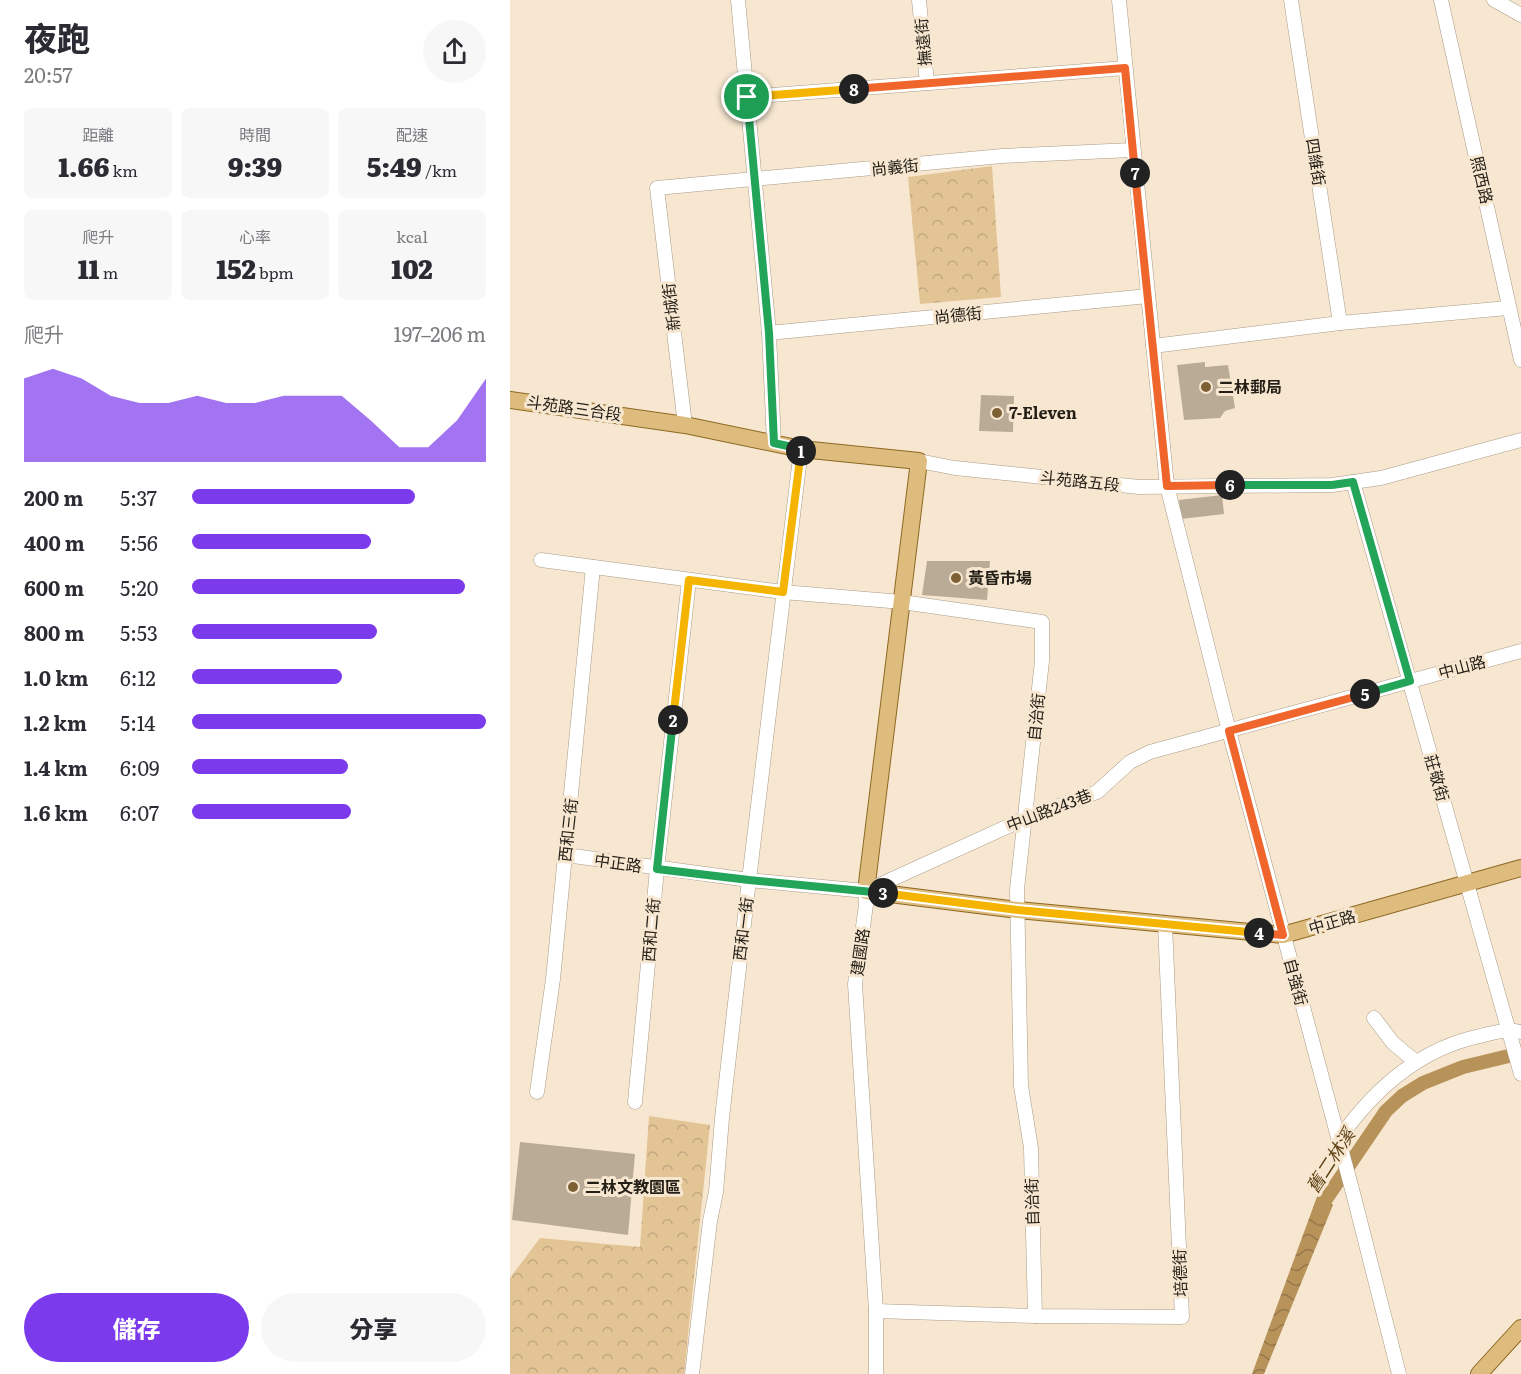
<!DOCTYPE html>
<html lang="zh-TW">
<meta charset="utf-8">
<style>
:root{--surface:#fff;--page:#f7f7f7;--text:#2b2b33;--muted:#7c7c81;--accent:#7c3aed}
body{margin:0;font-family:Literata,"Noto Sans TC",serif;background:var(--page);color:var(--text);height:100vh;display:flex;flex-direction:column;font-size:22px;white-space:nowrap}
*{box-sizing:border-box;margin:0}
p{font-size:20px;color:var(--muted)}
.icon{flex:none;width:33px;height:33px;fill:none;stroke:currentColor;stroke-width:2;stroke-linecap:round;stroke-linejoin:round}
.map{position:relative;flex:1;overflow:hidden}
.drawer{display:flex;flex-direction:column;background:var(--surface);width:510px}
.drawer>*{flex:none}
.pin{position:absolute;display:grid;place-items:center;width:51px;height:51px;color:#fff;margin:-26px;border:3px solid #fff;border-radius:50%;box-shadow:0 2px 6px #0007}
.km{position:absolute;width:30px;height:30px;margin:-15px;border-radius:50%;background:#222;color:#fff;font-size:16px;line-height:30px;text-align:center}
.round{display:grid;place-items:center;flex:none;width:63px;height:63px;border-radius:32px;background:var(--page)}
.overview{display:flex;align-items:center;justify-content:space-between;height:102px;padding:0 24px}
h1{font-size:33px;font-weight:800;line-height:45px}
.metrics{display:grid;grid-template-columns:repeat(3,1fr);gap:9px;height:102px;padding:6px 24px}
.metrics div{display:grid;align-content:center;border-radius:9px;background:var(--page);text-align:center}
.metrics b{font-size:26px;font-weight:800}
.metrics small{font-size:16px;font-weight:400}
.metrics p{font-size:16px}
.chart{height:168px;padding:12px 24px}
.chart p{display:flex;justify-content:space-between}
.chart svg{width:100%;height:108px;margin-top:6px;fill:var(--accent);opacity:.7}
.action{display:flex;gap:12px;margin-top:auto;padding:12px 24px}
.action a{flex:1;height:69px;border-radius:36px;background:var(--accent);color:#fff;font-size:24px;font-weight:800;line-height:69px;text-align:center}
.action a+a{background:var(--page);color:var(--text)}
ul{padding:0 24px;list-style:none;font-size:20px}
li{display:grid;grid-template-columns:96px 72px 1fr;align-items:center;height:45px}
li i{height:15px;border-radius:8px;background:var(--accent)}
main{display:flex;flex:1;min-height:0}
.map>svg:first-child{display:block}
.park{fill:url(#park-crowns)}
.water{fill:url(#water-waves)}
.lines{fill:none;stroke-linecap:round;stroke-linejoin:round}
.canal{stroke:#b89359;stroke-width:14}
.building{fill:#b9ab95}
.minor-casing{stroke:#a99b86;stroke-width:15}
.major-casing{stroke:#8e6822;stroke-width:18}
.minor{stroke:#fff;stroke-width:14}
.major{stroke:#debc7e;stroke-width:16}
.split-1-casing{stroke:#fff;stroke-width:12}
.split-2-casing{stroke:#fff;stroke-width:12}
.split-3-casing{stroke:#fff;stroke-width:12}
.split-4-casing{stroke:#fff;stroke-width:12}
.split-5-casing{stroke:#fff;stroke-width:12}
.split-6-casing{stroke:#fff;stroke-width:12}
.split-7-casing{stroke:#fff;stroke-width:12}
.split-8-casing{stroke:#fff;stroke-width:12}
.split-9-casing{stroke:#fff;stroke-width:12}
.split-1{stroke:#22a559;stroke-width:8}
.split-2{stroke:#f5b400;stroke-width:8}
.split-3{stroke:#22a559;stroke-width:8}
.split-4{stroke:#f5b400;stroke-width:8}
.split-5{stroke:#f0652b;stroke-width:8}
.split-6{stroke:#22a559;stroke-width:8}
.split-7{stroke:#f0652b;stroke-width:8}
.split-8{stroke:#f0652b;stroke-width:8}
.split-9{stroke:#f5b400;stroke-width:8}
.poi-dot{fill:#7d6033;stroke:#f7e7d1;stroke-width:2}
.labels{text-anchor:middle;stroke-width:6;stroke-linejoin:round;paint-order:stroke}
.street-label{font-size:16px;fill:#231e16;stroke:#f7e7d1}
.poi-label{font-size:16px;font-weight:bold;fill:#231e16;stroke:#f7e7d1;text-anchor:start}
.water-label{font-size:18px;font-style:italic;fill:#614619;stroke:#f7e7d1}
</style>
<main>
<section class="drawer">
<div class="overview"><div><h1>夜跑</h1><p>20:57</p></div><a class="round"><svg class="icon" aria-label="share" viewBox="0 0 24 24"><path d="M12 15V3M7 8l5-5 5 5M5 13v7h14v-7"/></svg></a></div>
<div class="metrics">
<div><p>距離</p><b>1.66<small> km</small></b></div>
<div><p>時間</p><b>9:39</b></div>
<div><p>配速</p><b>5:49<small> /km</small></b></div>
</div>
<div class="metrics">
<div><p>爬升</p><b>11<small> m</small></b></div>
<div><p>心率</p><b>152<small> bpm</small></b></div>
<div><p>kcal</p><b>102</b></div>
</div>
<div class="chart"><p><span>爬升</span>197–206 m</p>
<svg viewBox="0 0 160 44" preserveAspectRatio="none"><path d="M0 44V10L10 6L20 10L30 17L40 20L50 20L60 17L70 20L80 20L90 17L100 17L110 17L120 27L130 38L140 38L150 27L160 10V44z"/></svg>
</div>
<ul>
<li><b>200 m</b>5:37<i style="width:76%"></i></li>
<li><b>400 m</b>5:56<i style="width:61%"></i></li>
<li><b>600 m</b>5:20<i style="width:93%"></i></li>
<li><b>800 m</b>5:53<i style="width:63%"></i></li>
<li><b>1.0 km</b>6:12<i style="width:51%"></i></li>
<li><b>1.2 km</b>5:14<i style="width:100%"></i></li>
<li><b>1.4 km</b>6:09<i style="width:53%"></i></li>
<li><b>1.6 km</b>6:07<i style="width:54%"></i></li>
</ul>
<div class="action"><a>儲存</a><a>分享</a></div>
</section>
<div class="map">
<svg width="1011" height="1374" viewBox="0 0 1011 1374">
<defs>
<pattern id="park-crowns" width="20" height="18" patternUnits="userSpaceOnUse" patternTransform="scale(1.5)"><rect width="20" height="18" fill="#e3c495"/><path d="M2 6a3 3 0 1 1 6 0M12 15a3 3 0 1 1 6 0" fill="none" stroke="#c2a880"/></pattern>
<pattern id="water-waves" width="16" height="10" patternUnits="userSpaceOnUse" patternTransform="scale(1.5)"><rect width="16" height="10" fill="#b89359"/><path d="M0 5q4-4 8 0t8 0" fill="none" stroke="#957749"/></pattern>
</defs>
<rect width="100%" height="100%" fill="#f7e7d1"/>
<!-- park -->
<g class="park">
<path d="M482,166L491,297L410,304L398,177Z"/>
<path d="M139,1116L200,1125L174,1374H0V1278L30,1238L130,1247Z"/>
</g>
<!-- water -->
<path class="water" d="M808,1194L823,1205L754,1374H742Z"/>
<g class="lines">
<!-- canal -->
<path class="canal" d="M809,1215L812,1205L876,1111L892,1096L913,1083L953,1067L1011,1053"/>
</g>
<!-- building -->
<g class="building">
<path d="M695,362V367L718,365L725,408L715,411L710,418L674,420L667,365Z"/>
<path d="M471,395L504,396L503,432L469,431Z"/>
<path d="M712,495L714,514L671,519L669,500Z"/>
<path d="M417,561H480L477,600L412,595Z"/>
<path d="M10,1142L125,1154L118,1235L2,1220Z"/>
</g>
<g class="lines">
<defs>
<g id="minor">
<path d="M228,0L259,333L264,443"/>
<path d="M409,0L417,83"/>
<path d="M609,0L657,486L719,731L843,1193L889,1374"/>
<path d="M781,0L830,323"/>
<path d="M931,0L1011,360"/>
<path d="M984,0L1011,15"/>
<path d="M237,97L615,68"/>
<path d="M259,333L638,296"/>
<path d="M643,346L830,323L998,308"/>
<path d="M175,425L147,188L492,156L622,150"/>
<path d="M409,461L445,468L629,487L822,485L871,478L1011,440"/>
<path d="M843,482L1011,1074"/>
<path d="M31,560L273,592L392,602L532,622V661L507,889L511,1086L521,1148L525,1316"/>
<path d="M56,855L239,880L356,891L514,819L587,792L620,762L640,752L1011,651"/>
<path d="M356,891V905L345,984L366,1311V1374"/>
<path d="M864,1018L883,1043L906,1062"/>
<path d="M27,1092L43,979L83,567"/>
<path d="M125,1102L147,869L179,580"/>
<path d="M829,1139C864,1089 909,1049 970,1036C985,1032 996,1029 1011,1032"/>
<path d="M366,1311L525,1316L672,1317L655,924"/>
<path d="M182,1374L200,1221L206,1192L212,1118L239,880L291,449"/>
</g>
<g id="major">
<path d="M0,400L175,425L291,449L409,461L356,891L508,910L773,935L1011,868"/>
<path d="M969,1374L1011,1328"/>
</g>
</defs>
<!-- minor casing -->
<use href="#minor" class="minor-casing"/>
<!-- major casing -->
<use href="#major" class="major-casing"/>
<!-- minor -->
<use href="#minor" class="minor"/>
<!-- major -->
<use href="#major" class="major"/>
</g>
<g class="lines">
<defs>
<path id="split-1" d="M237,97L259,333L264,443L291,449V451"/>
<path id="split-2" d="M163,720L179,580L273,592L291,451"/>
<path id="split-3" d="M163,720L147,869L239,880L373,893"/>
<path id="split-4" d="M373,893L508,910L749,933"/>
<path id="split-5" d="M749,933L773,935L719,731L855,694"/>
<path id="split-6" d="M720,485H822L843,482L900,681L855,694"/>
<path id="split-7" d="M625,173L657,486L720,485"/>
<path id="split-8" d="M344,89L615,68L625,173"/>
<path id="split-9" d="M237,97L344,89"/>
</defs>
<!-- split-1 casing -->
<use href="#split-1" class="split-1-casing"/>
<!-- split-2 casing -->
<use href="#split-2" class="split-2-casing"/>
<!-- split-3 casing -->
<use href="#split-3" class="split-3-casing"/>
<!-- split-4 casing -->
<use href="#split-4" class="split-4-casing"/>
<!-- split-5 casing -->
<use href="#split-5" class="split-5-casing"/>
<!-- split-6 casing -->
<use href="#split-6" class="split-6-casing"/>
<!-- split-7 casing -->
<use href="#split-7" class="split-7-casing"/>
<!-- split-8 casing -->
<use href="#split-8" class="split-8-casing"/>
<!-- split-9 casing -->
<use href="#split-9" class="split-9-casing"/>
<!-- split-1 -->
<use href="#split-1" class="split-1"/>
<!-- split-2 -->
<use href="#split-2" class="split-2"/>
<!-- split-3 -->
<use href="#split-3" class="split-3"/>
<!-- split-4 -->
<use href="#split-4" class="split-4"/>
<!-- split-5 -->
<use href="#split-5" class="split-5"/>
<!-- split-6 -->
<use href="#split-6" class="split-6"/>
<!-- split-7 -->
<use href="#split-7" class="split-7"/>
<!-- split-8 -->
<use href="#split-8" class="split-8"/>
<!-- split-9 -->
<use href="#split-9" class="split-9"/>
</g>
<!-- markers -->
<g class="poi-dot">
<circle cx="696" cy="387" r="6"/>
<circle cx="487" cy="413" r="6"/>
<circle cx="446" cy="578" r="6"/>
<circle cx="63" cy="1187" r="6"/>
</g>
<g class="labels">
<!-- street labels -->
<g class="street-label">
<text transform="translate(413 42) rotate(-95)" y="6">撫遠街</text>
<text transform="translate(806 162) rotate(81)" y="6">四維街</text>
<text transform="translate(385 167) rotate(-6)" y="6">尚義街</text>
<text transform="translate(972 180) rotate(77)" y="6">照西路</text>
<text transform="translate(161 307) rotate(-97)" y="6">新城街</text>
<text transform="translate(448 315) rotate(-6)" y="6">尚德街</text>
<text transform="translate(64 408) rotate(8)" y="6">斗苑路三合段</text>
<text transform="translate(570 481) rotate(6)" y="6">斗苑路五段</text>
<text transform="translate(952 667) rotate(-15)" y="6">中山路</text>
<text transform="translate(526 717) rotate(-84)" y="6">自治街</text>
<text transform="translate(927 778) rotate(74)" y="6">莊敬街</text>
<text transform="translate(539 810) rotate(-21)" y="6">中山路243巷</text>
<text transform="translate(58 830) rotate(-84)" y="6">西和三街</text>
<text transform="translate(108 863) rotate(8)" y="6">中正路</text>
<text transform="translate(822 922) rotate(-16)" y="6">中正路</text>
<text transform="translate(233 929) rotate(-83)" y="6">西和一街</text>
<text transform="translate(141 930) rotate(-85)" y="6">西和二街</text>
<text transform="translate(350 952) rotate(-82)" y="6">建國路</text>
<text transform="translate(786 982) rotate(75)" y="6">自強街</text>
<text transform="translate(522 1202) rotate(-92)" y="6">自治街</text>
<text transform="translate(670 1273) rotate(-92)" y="6">培德街</text>
</g>
<!-- poi labels -->
<g class="poi-label">
<text x="708" y="393">二林郵局</text>
<text x="499" y="419">7-Eleven</text>
<text x="458" y="584">黃昏市場</text>
<text x="75" y="1193">二林文教園區</text>
</g>
<!-- water labels -->
<g class="water-label">
<text transform="translate(821 1161) rotate(-57)" y="6">舊二林溪</text>
</g>
</g>
</svg>
<div class="pin" style="left:237px;top:97px;background:#1e9e55"><svg class="icon" aria-label="arrive" viewBox="0 0 24 24"><path d="M6 21V4h12l-3 4 3 4H6"/></svg></div>
<b class="km" style="left:291px;top:451px">1</b>
<b class="km" style="left:163px;top:720px">2</b>
<b class="km" style="left:373px;top:893px">3</b>
<b class="km" style="left:749px;top:933px">4</b>
<b class="km" style="left:855px;top:694px">5</b>
<b class="km" style="left:720px;top:485px">6</b>
<b class="km" style="left:625px;top:173px">7</b>
<b class="km" style="left:344px;top:89px">8</b>
</div>
</main>
